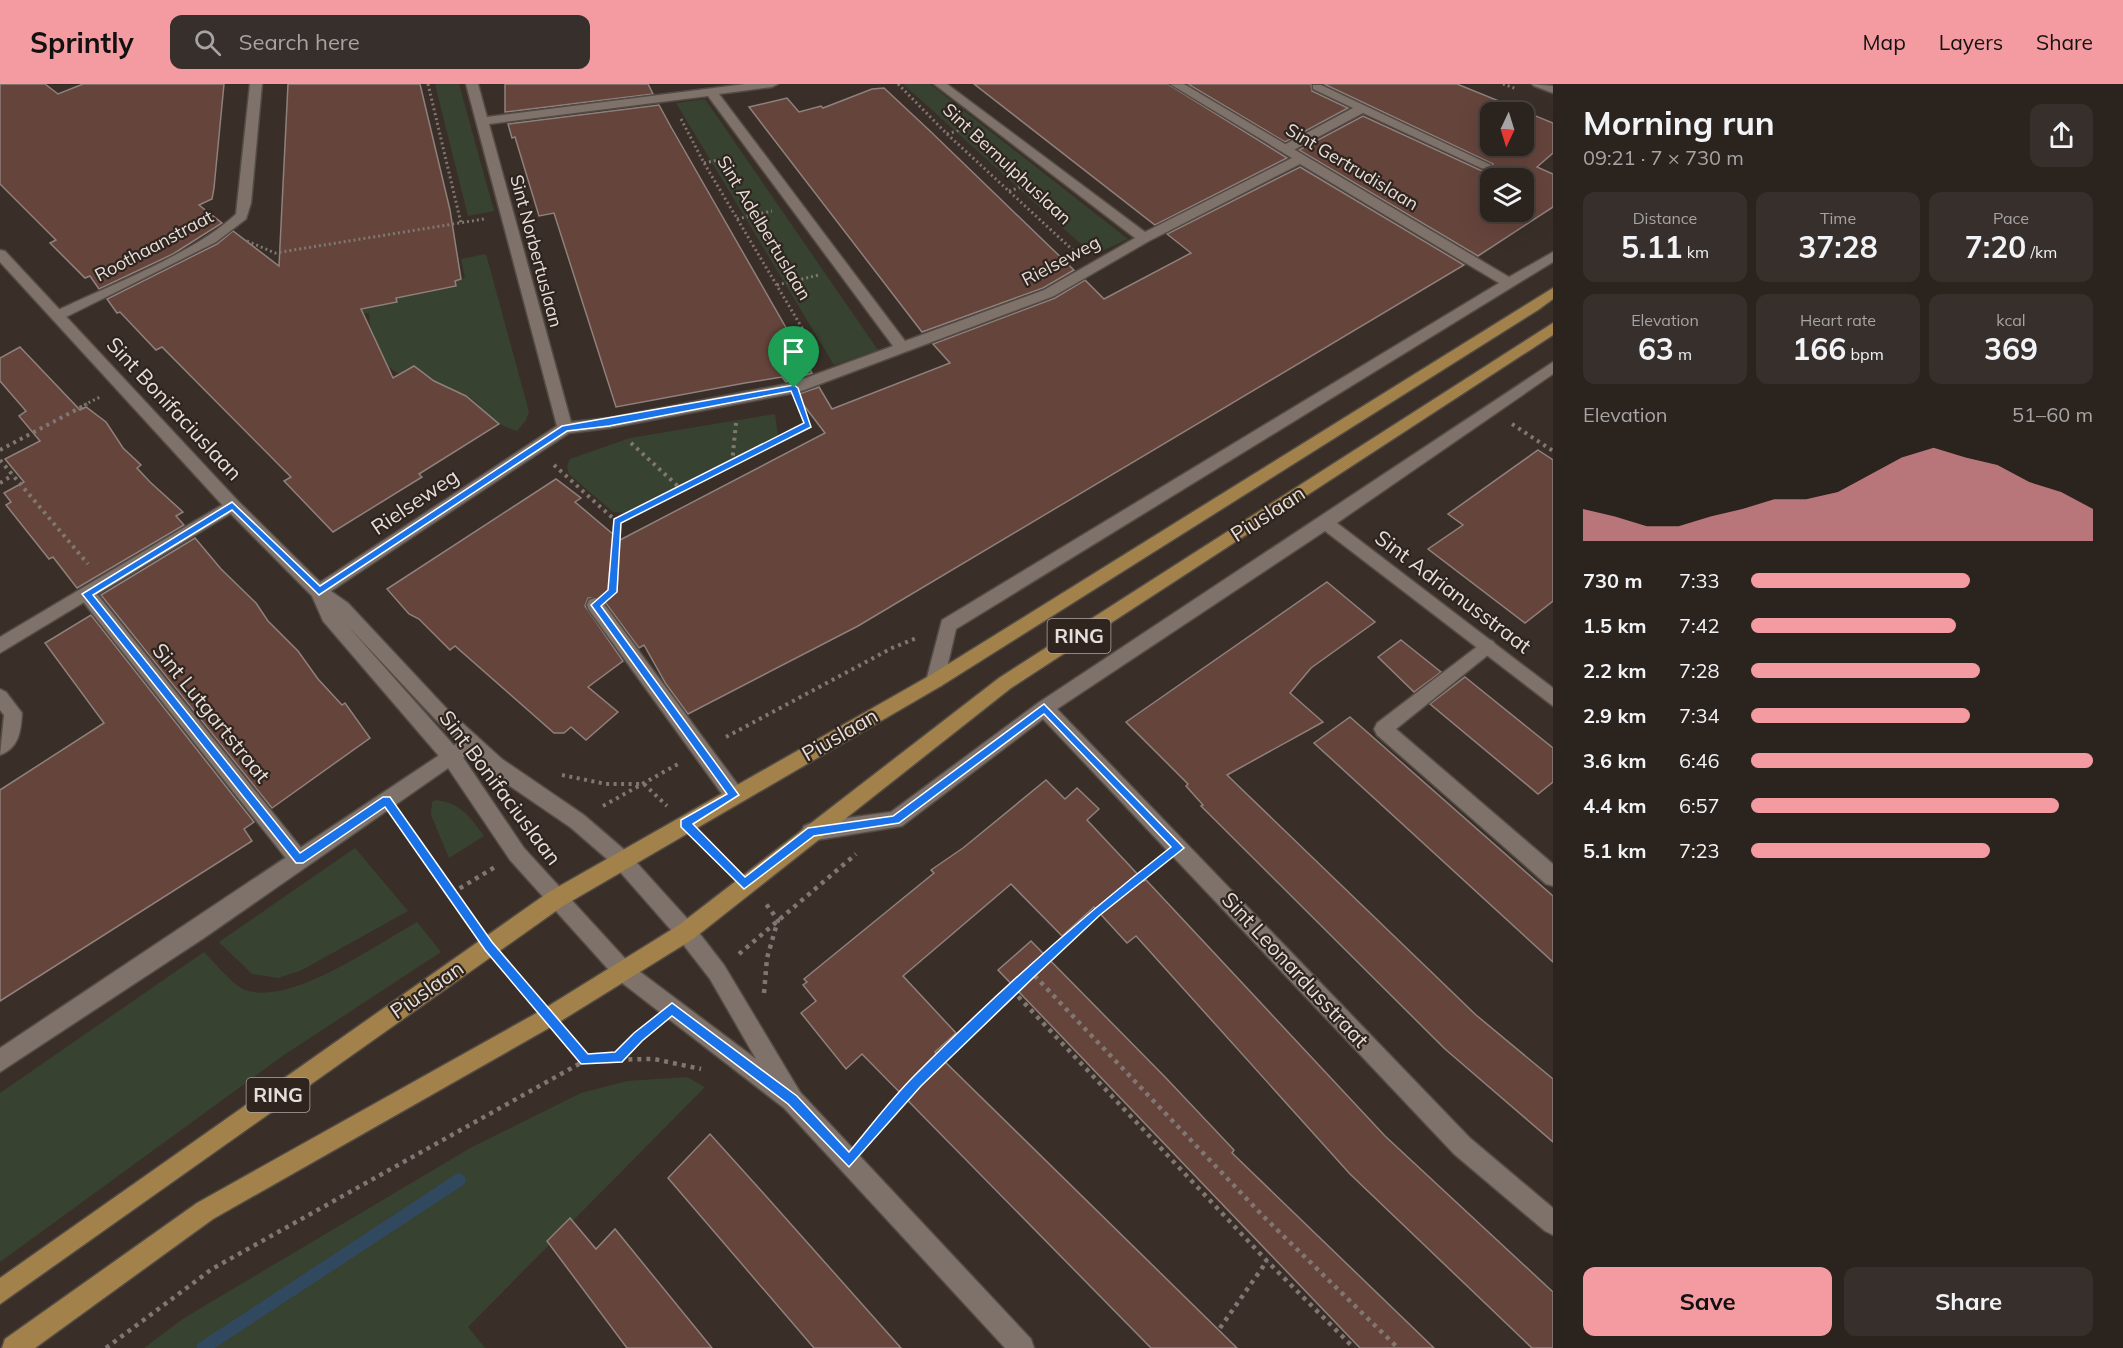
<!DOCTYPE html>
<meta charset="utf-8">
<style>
:root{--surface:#2b231e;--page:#372f2b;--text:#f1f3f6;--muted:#a6a4a4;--line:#47403c;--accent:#f49aa1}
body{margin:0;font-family:Mulish,sans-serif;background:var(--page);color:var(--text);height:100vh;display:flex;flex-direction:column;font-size:22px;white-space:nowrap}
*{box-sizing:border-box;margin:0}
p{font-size:20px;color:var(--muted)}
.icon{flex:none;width:33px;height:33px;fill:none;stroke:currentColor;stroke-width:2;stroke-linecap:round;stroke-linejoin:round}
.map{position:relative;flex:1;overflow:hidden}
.panel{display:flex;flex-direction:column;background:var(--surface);width:570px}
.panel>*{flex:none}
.needle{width:39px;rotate:184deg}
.fabs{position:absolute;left:1480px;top:18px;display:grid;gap:12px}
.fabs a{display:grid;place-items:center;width:54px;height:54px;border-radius:12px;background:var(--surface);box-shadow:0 6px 24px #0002,0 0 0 2px var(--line);font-size:30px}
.pin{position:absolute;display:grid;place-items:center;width:51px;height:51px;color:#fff;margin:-62px -26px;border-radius:50% 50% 50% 0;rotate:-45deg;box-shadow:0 0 6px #0007}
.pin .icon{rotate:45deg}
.round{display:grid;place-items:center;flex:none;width:63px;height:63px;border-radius:12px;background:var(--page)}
.headline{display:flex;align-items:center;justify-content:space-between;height:102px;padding:0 30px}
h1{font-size:33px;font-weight:700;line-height:45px}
.metrics{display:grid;grid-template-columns:repeat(3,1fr);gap:9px;height:102px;padding:6px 30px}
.metrics div{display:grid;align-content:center;border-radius:12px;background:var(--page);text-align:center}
.metrics b{font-size:30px;font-weight:700}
.metrics small{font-size:16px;font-weight:400}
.metrics p{font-size:16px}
.chart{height:168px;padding:12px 30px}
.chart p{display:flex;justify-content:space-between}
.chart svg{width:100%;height:108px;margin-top:6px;fill:var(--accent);opacity:.7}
.action{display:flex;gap:12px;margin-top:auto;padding:12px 30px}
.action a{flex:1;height:69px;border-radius:12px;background:var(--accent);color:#111;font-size:24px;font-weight:700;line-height:69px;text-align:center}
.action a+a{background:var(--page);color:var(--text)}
ul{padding:0 30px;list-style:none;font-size:20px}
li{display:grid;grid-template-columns:96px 72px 1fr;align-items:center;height:45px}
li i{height:15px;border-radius:8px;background:var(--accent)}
header{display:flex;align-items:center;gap:36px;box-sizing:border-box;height:84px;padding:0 30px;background:var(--accent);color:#111}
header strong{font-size:28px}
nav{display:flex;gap:33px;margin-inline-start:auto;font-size:21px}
.search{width:420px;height:54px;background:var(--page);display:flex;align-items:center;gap:15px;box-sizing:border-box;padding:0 21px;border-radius:12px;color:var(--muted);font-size:22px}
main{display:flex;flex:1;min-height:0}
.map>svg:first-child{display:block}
.green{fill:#384230}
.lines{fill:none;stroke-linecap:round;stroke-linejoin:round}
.stream{stroke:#30495f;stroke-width:13}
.building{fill:#65443c;stroke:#8f807c;stroke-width:1.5;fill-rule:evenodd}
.service-casing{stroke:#534b45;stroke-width:3}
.minor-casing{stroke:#534b45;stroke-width:3}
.tertiary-casing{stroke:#534b45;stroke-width:3}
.primary-casing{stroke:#534b45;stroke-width:3}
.path-far2{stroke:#807772;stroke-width:3;stroke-dasharray:2 3;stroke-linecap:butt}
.path-far1{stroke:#807772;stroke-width:4;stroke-dasharray:3 4.5;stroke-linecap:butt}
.path{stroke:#807772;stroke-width:4.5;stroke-dasharray:4 5;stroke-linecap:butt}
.service{fill:#7e726a;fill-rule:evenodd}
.minor{fill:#7e726a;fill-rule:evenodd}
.tertiary{fill:#7e726a;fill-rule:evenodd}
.primary{fill:#a3814a;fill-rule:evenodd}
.route{fill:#1a73e8;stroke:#fff;stroke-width:1.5;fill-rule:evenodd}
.labels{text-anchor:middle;stroke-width:4.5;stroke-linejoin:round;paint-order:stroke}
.far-street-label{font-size:18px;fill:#e5deda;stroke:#2f251e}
.shield{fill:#2f251e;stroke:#aea6a2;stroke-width:1.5}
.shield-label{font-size:20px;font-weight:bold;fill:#e5deda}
.street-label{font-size:21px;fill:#e5deda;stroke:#2f251e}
</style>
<header>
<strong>Sprintly</strong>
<div class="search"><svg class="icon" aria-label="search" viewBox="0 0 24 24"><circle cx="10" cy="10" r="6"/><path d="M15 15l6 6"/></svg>Search here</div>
<nav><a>Map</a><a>Layers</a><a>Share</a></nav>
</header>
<main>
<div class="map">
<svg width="1553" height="1264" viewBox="0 0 1553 1264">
<rect width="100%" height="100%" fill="#392f28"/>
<!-- green -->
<g class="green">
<path d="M435,0H459L494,127L468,132Z"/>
<path d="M903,0H930L1128,155L1093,171Z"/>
<path d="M705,15L878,266L834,281L676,19Z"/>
<path d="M486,170L529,328L526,336L517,347C511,345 505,343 500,340C488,333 475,316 468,312C418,288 374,307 369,229L360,230V225L397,218L396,214L456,203L455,197L465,194L461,175Z"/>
<path d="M775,330L778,352L625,429L613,428L569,390L567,382L570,375L630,354Z"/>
<path d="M436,716C461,719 470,733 484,752L449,774L431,731L432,718Z"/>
<path d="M355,764L408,827L302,886L278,894L252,890L219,858Z"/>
<path d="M417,838L441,868L284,971L0,1178V1009L204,868C213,877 234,902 245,906C292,922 375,861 417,838Z"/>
<path d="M687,993L705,1003L468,1243L485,1264H144L184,1234L472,1063L581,1009L627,997Z"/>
</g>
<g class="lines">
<!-- stream -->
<path class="stream" d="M203,1264L459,1096"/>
</g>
<!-- building -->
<g class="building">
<path d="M0,0H45L58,10L83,0H224L214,104L212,115L199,121L222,139L173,170L99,205L90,192L85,194L50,159L56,156L0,100Z"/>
<path d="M288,0H420L450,126L461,195L455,197L456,202L396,214L397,218L361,225L393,294L414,282L434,297L466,312L499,340L419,390L422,393L333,448L284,397L291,393L162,263L156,266L120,228L117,229L107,215L217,160L233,147L279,182Z"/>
<path d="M505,0H648L653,10L505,28Z"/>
<path d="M974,0H1168L1287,74L1155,141Z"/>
<path d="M1188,0H1311L1312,7L1348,24L1285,58Z"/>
<path d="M1324,0H1457L1553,39V69L1537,83L1553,90V123L1478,172L1299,66L1363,32L1480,86L1486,87L1493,80ZM1491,28H1524V62H1491ZM1491,94H1524V128H1491Z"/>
<path d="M884,4L930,47L1074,186L1043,204L922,248L749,23L787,14L799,28L821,22L823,24L872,5Z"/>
<path d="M659,21L671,43L812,289L786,298L782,293L745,299L616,323L554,129L539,132L515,53L512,54L508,40Z"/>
<path d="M1300,83L1464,181L858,542L688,630L666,600L644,561L639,564L602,514H588L585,522L623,577L588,603L618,628L586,656L571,643L564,649H554L455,562L450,566L419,535L409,530L387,505L556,395L581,414L575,418L620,456L825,349L796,311L819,303L832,325L950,279L933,260L1055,214L1085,196L1104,215L1191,169L1167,150Z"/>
<path d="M20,263L80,326L86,323L106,338L123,364L141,381L137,384L150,398L183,428L176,432L184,441L77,504L53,473L49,475L6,421L11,418L4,409L24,398L5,375L40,357L19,332L26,327L0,297V274Z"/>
<path d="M1538,366L1553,376V517L1525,539L1428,465L1463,441L1448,430Z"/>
<path d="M195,454L221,485L256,519L268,537L298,567L318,595L342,621L345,619L370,654L272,724L101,511Z"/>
<path d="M1327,498L1375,538L1311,584L1290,609L1323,638L1227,691L1476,931L1553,995V1058L1445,965L1201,722L1203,721L1186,702L1188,700L1126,638Z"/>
<path d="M91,531L254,738L244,745L252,757L0,917V706L104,639L45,559Z"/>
<path d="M1401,556L1441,588L1414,608L1378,573Z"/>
<path d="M1465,593L1553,664V698L1538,710L1430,620Z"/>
<path d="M1350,633L1553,812V878L1314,659Z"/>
<path d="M1046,696L1065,715L1077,704L1099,725L1087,736L1144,797L1146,796L1385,1052L1553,1208V1264H1532L1350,1090L1136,852L1127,859L1094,823L1062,852L1011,800L903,892L956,949L935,968L1237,1264H1151L862,970L846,985L801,929L816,917L803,901L807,898L804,895L934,789L931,786L963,764Z"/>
<path d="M1031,857L1166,994L1234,1066L1232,1069L1434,1264H1360L998,886Z"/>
<path d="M710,1050L765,1111L901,1264H814L668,1094Z"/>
<path d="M570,1134L596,1165L615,1145L712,1264H627L547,1157Z"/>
</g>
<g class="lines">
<defs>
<g id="service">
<path d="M1313,1H1321L1491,81L1485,85L1481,84L1363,29L1290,68H1282V62L1353,24L1313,5Z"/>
<path d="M87,503L93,505L306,770L309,776L306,782L299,785L292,782L81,515L79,510L81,505Z"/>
<path d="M595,514L601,516L741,705L743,711L741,717L734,720L727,717L589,526L587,521L589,516Z"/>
<path d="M1487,555L1493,557L1496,562L1493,567L1396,645L1553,780V802L1546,800L1377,651L1374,645L1377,639Z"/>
</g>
<g id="minor">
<path d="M250,0H262L251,119L246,135L216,158L64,234H54V228C107,202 194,170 236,130Z"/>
<path d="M466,0H478L487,33L745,0H778L772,3L719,10L905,257L1044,206L1135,154L934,0H947L1145,148L1292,74L1170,0H1184L1509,193L1553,168V178L956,545L944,597L941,602L935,604L929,602L926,597L942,536L1499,199L1300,80L1149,157L1054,212L799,308L609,344L569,349L319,515L313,513L311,508L313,503L557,342ZM708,12L893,262L792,299L609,334L571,338L489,40Z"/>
<path d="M1553,278V290L1337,439L1553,604V622L1325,447L1057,625L1470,1054L1553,1124V1151L1545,1147L1454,1070L1043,635L902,742L811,757L804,754L801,748L804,742L811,739L891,728L1038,619Z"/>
<path d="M232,415L240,421L238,425L0,569V553Z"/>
<path d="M0,605L6,608L22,629C21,647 19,664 0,671L4,631L0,626Z"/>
<path d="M471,650L477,652L480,658L477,664L204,854L0,988V964Z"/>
</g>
<g id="tertiary">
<path d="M1532,0L1553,2V9L1534,2Z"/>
<path d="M0,166L5,167L238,417L325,503L348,519L447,625L502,675L584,731L628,769L693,841L724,881L800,1008L1031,1255L1034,1264H1005L784,1024L617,895L510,776L444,678L323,537L312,512L226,425L0,178ZM347,541L435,635L488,687L570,743L614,781L679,855L710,895L756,975L631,881L524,764L458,666Z"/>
</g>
<g id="primary">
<path d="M1553,204V215L1538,226L941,602L563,822L0,1220V1194L549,808L929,592Z"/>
<path d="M1553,239V251L1011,604L693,855L556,940L213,1135L35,1264H2L5,1255L197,1119L542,926L679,841L999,594Z"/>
</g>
</defs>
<!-- service casing -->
<use href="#service" class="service-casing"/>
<!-- minor casing -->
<use href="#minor" class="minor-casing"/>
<!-- tertiary casing -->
<use href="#tertiary" class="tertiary-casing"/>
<!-- primary casing -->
<use href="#primary" class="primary-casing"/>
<!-- path-far2 -->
<g class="path-far2">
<path d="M428,0L461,139"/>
<path d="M898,0L947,50L1076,169"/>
<path d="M1503,0L1517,5"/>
<path d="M681,35L704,79L817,269"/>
<path d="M947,50L964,45"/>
<path d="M704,79L732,73"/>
<path d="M1009,107L1034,99"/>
<path d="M737,135L772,127"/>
<path d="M247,157L275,169L484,135"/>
<path d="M777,201L819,191"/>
<path d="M84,321L100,313"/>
</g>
<!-- path-far1 -->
<g class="path-far1">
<path d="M1512,340L1553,367"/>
<path d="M631,359L681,405"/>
<path d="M0,366L87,320"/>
<path d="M0,376L88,480"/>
<path d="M732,379L736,339"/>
<path d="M554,381L617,438L808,341L802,324"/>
<path d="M0,399L13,391"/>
<path d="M613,503L617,438"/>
<path d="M726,653L892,564L919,553"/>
<path d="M562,691L606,700H643"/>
<path d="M644,700L667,722"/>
<path d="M603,722L678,680"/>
</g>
<!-- path -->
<g class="path">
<path d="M401,737L472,839"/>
<path d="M704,759L726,782"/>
<path d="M1157,780L1097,828L1031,888L1263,1132L1398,1264"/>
<path d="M452,809L495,783"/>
<path d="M739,870L856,770"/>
<path d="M506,883L531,912"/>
<path d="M1012,906L1267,1177L1354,1264"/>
<path d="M764,909L767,874L778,836L766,820"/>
<path d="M567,954L586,976"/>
<path d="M618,973L649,943"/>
<path d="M868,1055L917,997L1031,888"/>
<path d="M1220,1244L1267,1177"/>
<path d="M106,1264L212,1185L586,976L654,975L701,985"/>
</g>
<!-- service -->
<use href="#service" class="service"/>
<!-- minor -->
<use href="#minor" class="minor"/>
<!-- tertiary -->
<use href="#tertiary" class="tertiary"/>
<!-- primary -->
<use href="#primary" class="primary"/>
</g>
<!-- route -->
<path class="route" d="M794,301L798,304L811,343L621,439L617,508L601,522L739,711L693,740L745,793L808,744L893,732L1044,620L1184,764L1100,831L1035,892L921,1002L849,1083L788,1020L672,932L642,957L622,978L581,980L485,866L385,723L303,779H296L82,510L232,418L320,502L562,342ZM791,307L804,339L614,435L608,506L591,521L727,710L681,736V743L744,805L814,752L899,739L1044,630L1171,763C1080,834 995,910 914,992C891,1015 870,1043 849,1068L797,1012L672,919L634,949L615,968L588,970L492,858L390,713H383L300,769L93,511L232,426L319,511L567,347L609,342Z"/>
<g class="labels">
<!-- far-street labels -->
<g class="far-street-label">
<text transform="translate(1007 80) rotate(43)" y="6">Sint Bernulphuslaan</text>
<text transform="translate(1352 83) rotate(31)" y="6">Sint Gertrudislaan</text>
<text transform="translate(764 144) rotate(59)" y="6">Sint Adelbertuslaan</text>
<text transform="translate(154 162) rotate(-28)" y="6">Roothaanstraat</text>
<text transform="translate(536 167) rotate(75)" y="6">Sint Norbertuslaan</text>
<text transform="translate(1061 177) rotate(-28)" y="6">Rielseweg</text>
</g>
<!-- shield labels -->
<g class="shield">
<rect x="1047.5" y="535" width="63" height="34" rx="4.5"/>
<rect x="246.5" y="994" width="63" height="34" rx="4.5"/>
</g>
<g class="shield-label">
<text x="1079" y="559">RING</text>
<text x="278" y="1018">RING</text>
</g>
<!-- street labels -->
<g class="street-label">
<text transform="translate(174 325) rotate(47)" y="7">Sint Bonifaciuslaan</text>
<text transform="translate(415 418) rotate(-34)" y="7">Rielseweg</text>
<text transform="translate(1268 430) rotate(-33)" y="7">Piuslaan</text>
<text transform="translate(1453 508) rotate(37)" y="7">Sint Adrianusstraat</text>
<text transform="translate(211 629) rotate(51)" y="7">Sint Lutgartstraat</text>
<text transform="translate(840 651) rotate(-30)" y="7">Piuslaan</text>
<text transform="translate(500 704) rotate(53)" y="7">Sint Bonifaciuslaan</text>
<text transform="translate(1295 886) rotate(47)" y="7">Sint Leonardusstraat</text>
<text transform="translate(427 906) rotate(-35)" y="7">Piuslaan</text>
</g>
</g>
</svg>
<div class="fabs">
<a><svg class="needle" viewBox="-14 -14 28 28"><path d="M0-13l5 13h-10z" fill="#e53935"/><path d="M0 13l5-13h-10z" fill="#a6a4a4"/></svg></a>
<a><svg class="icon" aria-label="layers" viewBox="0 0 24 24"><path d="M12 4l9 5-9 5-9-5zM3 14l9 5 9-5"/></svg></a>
</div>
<div class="pin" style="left:794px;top:304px;background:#1e9e55"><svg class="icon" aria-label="arrive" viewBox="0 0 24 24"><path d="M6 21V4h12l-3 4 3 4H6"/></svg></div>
</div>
<section class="panel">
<div class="headline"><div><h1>Morning run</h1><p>09:21 · 7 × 730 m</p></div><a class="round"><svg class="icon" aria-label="share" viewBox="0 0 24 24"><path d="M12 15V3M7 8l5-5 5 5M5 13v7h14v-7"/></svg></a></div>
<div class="metrics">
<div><p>Distance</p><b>5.11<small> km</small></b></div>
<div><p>Time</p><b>37:28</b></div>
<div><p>Pace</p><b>7:20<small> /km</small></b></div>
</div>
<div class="metrics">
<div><p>Elevation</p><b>63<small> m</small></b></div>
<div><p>Heart rate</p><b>166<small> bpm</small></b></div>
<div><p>kcal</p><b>369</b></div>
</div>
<div class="chart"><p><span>Elevation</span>51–60 m</p>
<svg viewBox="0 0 160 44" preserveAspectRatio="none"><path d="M0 44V31L10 34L20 38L30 38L40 34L50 31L60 27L70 27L80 24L90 17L100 10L110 6L120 10L130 13L140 20L150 24L160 31V44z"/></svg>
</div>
<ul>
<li><b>730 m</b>7:33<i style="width:64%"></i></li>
<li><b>1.5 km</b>7:42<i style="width:60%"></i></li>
<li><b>2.2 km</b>7:28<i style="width:67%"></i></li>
<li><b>2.9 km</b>7:34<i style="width:64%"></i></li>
<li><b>3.6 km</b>6:46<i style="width:100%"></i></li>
<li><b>4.4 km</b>6:57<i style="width:90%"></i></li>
<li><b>5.1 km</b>7:23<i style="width:70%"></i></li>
</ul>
<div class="action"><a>Save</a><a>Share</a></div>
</section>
</main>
